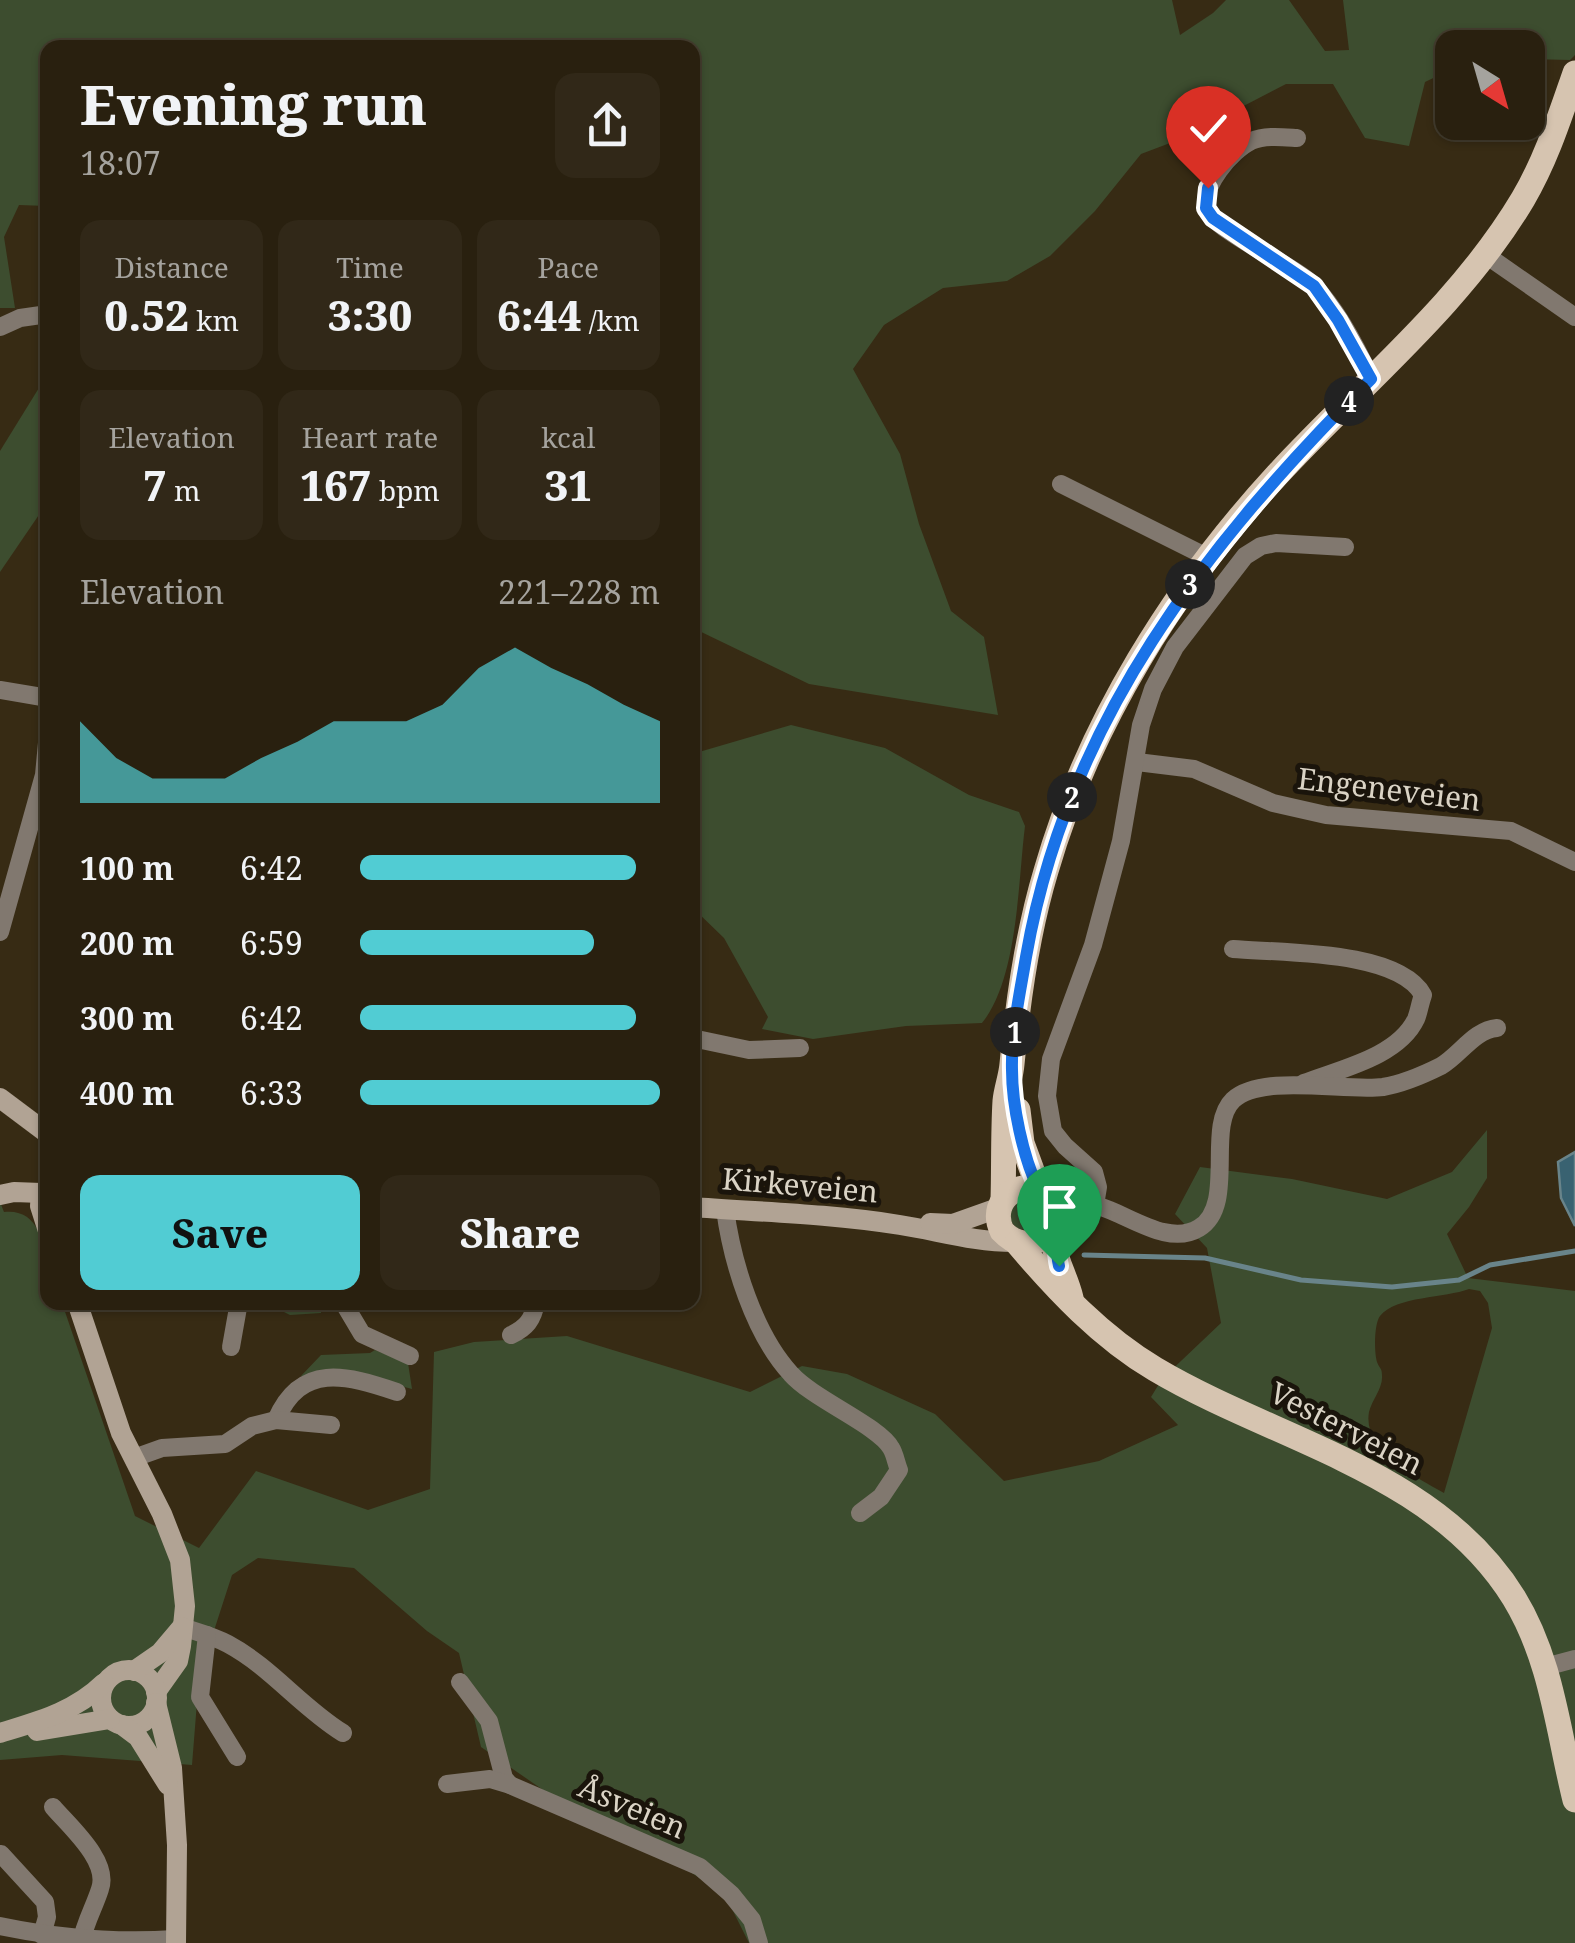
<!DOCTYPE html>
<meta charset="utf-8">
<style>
:root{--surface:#29200f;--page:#312818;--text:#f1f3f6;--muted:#a5a39e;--line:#453e2f;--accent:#51ccd3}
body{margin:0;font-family:"Noto Serif",serif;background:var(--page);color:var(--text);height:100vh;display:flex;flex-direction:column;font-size:38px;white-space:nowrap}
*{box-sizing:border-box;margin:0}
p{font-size:32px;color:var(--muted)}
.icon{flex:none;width:55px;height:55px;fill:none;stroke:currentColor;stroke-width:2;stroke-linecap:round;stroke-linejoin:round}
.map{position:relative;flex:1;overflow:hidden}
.panel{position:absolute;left:40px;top:40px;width:660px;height:1270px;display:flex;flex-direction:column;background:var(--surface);border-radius:20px;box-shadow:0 2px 8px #0004,0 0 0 2px var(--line)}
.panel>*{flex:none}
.needle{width:65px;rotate:143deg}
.tools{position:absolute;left:1435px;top:30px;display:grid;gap:20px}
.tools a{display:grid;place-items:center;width:110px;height:110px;border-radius:20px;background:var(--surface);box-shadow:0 2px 8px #0004,0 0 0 2px var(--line);font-size:50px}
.pin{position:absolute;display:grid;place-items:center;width:85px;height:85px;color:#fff;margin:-102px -42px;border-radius:50% 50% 50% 0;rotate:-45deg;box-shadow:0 0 10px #0007}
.pin .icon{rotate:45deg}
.km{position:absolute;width:50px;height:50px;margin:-25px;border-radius:50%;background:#222;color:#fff;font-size:28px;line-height:50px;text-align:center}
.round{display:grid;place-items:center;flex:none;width:105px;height:105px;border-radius:20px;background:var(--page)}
.overview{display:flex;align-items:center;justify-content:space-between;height:170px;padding:0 40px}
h1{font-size:55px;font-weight:800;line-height:75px}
.metrics{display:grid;grid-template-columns:repeat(3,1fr);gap:15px;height:170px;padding:10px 40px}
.metrics div{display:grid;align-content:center;border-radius:20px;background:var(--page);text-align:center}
.metrics b{font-size:42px;font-weight:800}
.metrics small{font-size:28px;font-weight:400}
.metrics p{font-size:28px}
.chart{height:280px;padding:20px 40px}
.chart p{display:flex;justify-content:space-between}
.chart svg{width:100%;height:180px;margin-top:10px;fill:var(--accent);opacity:.7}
.primary-button{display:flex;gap:20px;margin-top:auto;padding:20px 40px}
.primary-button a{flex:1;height:115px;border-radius:20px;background:var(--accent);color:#111;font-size:40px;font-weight:800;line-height:115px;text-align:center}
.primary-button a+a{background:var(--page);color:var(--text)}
ul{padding:0 40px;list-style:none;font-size:32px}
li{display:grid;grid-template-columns:160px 120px 1fr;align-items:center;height:75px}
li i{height:25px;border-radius:12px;background:var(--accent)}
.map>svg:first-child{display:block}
.green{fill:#3d4d2f;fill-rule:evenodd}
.water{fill:#396271;stroke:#69848a;stroke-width:2.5}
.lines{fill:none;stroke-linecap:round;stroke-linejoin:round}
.stream{stroke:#69848a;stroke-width:5}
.minor{stroke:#81786f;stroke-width:18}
.secondary{stroke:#b1a394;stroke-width:20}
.primary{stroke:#d6c4b0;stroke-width:25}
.route-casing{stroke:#fff;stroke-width:20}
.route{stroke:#1a73e8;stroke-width:12}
.labels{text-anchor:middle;stroke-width:10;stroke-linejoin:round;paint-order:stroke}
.street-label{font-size:30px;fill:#dad3c5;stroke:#1a140b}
</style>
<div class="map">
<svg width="1575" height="1943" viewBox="0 0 1575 1943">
<rect width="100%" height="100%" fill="#372b14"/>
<!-- green -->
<g class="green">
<path d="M0,0H1172L1180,35L1213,13L1226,0H1289L1325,51L1349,50L1343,0H1575V55L1570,60L1528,59V48H1452V69L1425,82L1409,146L1365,138L1333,84H1286L1178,140L1141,154L1095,211L1050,256L1007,281L943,288L884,325L853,369L900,454L919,524L951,611L984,637L998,715L809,684L693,628L692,48H48L47,206L19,205L4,237L15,308H0Z"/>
<path d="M42,383L48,385L47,503L0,572V451Z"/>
<path d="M791,725L885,748L969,795L1019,812L1025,826C1018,882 1018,979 982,1023L906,1026L813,1039L762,1029L768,1017L724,938L693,908V761L699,752Z"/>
<path d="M1487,1130V1178L1469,1207L1447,1234L1468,1278L1575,1291V1943H749L725,1895L645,1842L559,1801L481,1747L459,1653L427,1631L354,1568L258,1558L232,1575L199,1677L192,1765L62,1755L0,1760V1202L4,1212C50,1207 47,1271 48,1302L62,1303L135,1516L199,1548L256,1471L368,1510L430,1489L434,1352L474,1342L567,1336L750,1392L802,1366L847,1374L935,1414L1004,1481L1099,1461L1178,1425L1151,1397L1162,1379L1221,1323L1207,1248L1175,1214L1200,1167L1292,1179L1387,1199L1452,1172ZM1469,1289L1480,1291L1488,1303L1492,1328L1444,1493C1416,1477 1362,1450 1369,1412C1372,1400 1383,1388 1382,1376C1382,1367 1380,1370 1377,1362C1374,1352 1374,1324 1380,1316C1396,1296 1446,1298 1469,1289Z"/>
<circle cx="1025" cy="1215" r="15"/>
<path d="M266,1303H337L339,1308H321V1313L290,1315Z"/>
<path d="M375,1350L408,1363L412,1389L367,1377L301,1376L321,1355L370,1353Z"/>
</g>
<!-- water -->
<path class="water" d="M1575,1152V1226L1561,1198L1558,1162Z"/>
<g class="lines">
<!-- stream -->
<path class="stream" d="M1084,1255L1205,1258L1301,1280L1392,1287L1459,1280L1490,1265L1575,1251"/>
<!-- minor -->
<g class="minor">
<path d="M1297,138C1282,137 1265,135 1251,141C1232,150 1200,187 1207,209C1215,232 1293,264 1314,286C1338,311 1357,348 1371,379"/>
<path d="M1486,255L1575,317"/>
<path d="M0,327L20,318L48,314"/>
<path d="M1061,484L1209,558"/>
<path d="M0,690L48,698"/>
<path d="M1137,762L1194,769L1273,803L1326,815L1511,831L1575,862"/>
<path d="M0,932L44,775L48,732"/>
<path d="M1233,949C1282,953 1398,950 1423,995C1420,1003 1419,1012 1416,1019C1398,1057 1340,1069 1304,1083"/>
<path d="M692,1038L749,1050L800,1048"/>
<path d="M1095,1205L1098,1187L1094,1172L1065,1146L1053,1131L1047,1096L1051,1059L1093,945L1121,841L1141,725L1153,689L1175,647L1245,556L1261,546L1276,543L1345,547"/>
<path d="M725,1209C732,1262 754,1334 791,1374C813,1399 879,1426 891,1448C895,1454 896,1463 899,1470L881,1497L860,1513"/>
<path d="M1053,1212C1068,1208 1083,1202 1098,1206C1128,1214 1168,1247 1199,1228C1237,1205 1205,1127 1233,1100C1262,1073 1346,1092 1383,1087C1401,1084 1425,1074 1441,1066C1460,1055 1474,1030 1497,1028"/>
<path d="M343,1302L362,1334L410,1356"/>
<path d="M511,1335C526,1328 533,1320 536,1302"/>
<path d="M231,1347L239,1302"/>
<path d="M276,1420C301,1362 346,1375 397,1392"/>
<path d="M134,1458L162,1448L225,1444L252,1426L276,1420L331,1425"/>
<path d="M182,1627C197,1632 213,1636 228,1644C271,1667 301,1707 343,1733"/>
<path d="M207,1635L200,1697L237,1757"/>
<path d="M1545,1667L1575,1659"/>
<path d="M460,1682L489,1721L504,1778L510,1785"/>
<path d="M447,1784L490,1779L510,1785L700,1867L731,1894L752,1920L759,1943"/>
<path d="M53,1807C69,1826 110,1861 100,1889C94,1908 85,1922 81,1943"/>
<path d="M1,1854L45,1902L47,1917L42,1935"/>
<path d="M0,1926C58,1938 116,1943 175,1939"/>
</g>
<!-- secondary -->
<g class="secondary">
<path d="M0,1098L48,1134"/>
<path d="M41,1193L40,1206L48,1231"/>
<path d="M0,1195L14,1192L41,1193"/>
<path d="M692,1207C761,1212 832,1214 900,1225C939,1231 974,1242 1014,1242"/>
<path d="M930,1223L953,1224L998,1208"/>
<path d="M77,1302L121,1433L162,1514L180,1560L185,1606L181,1646L178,1661L156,1692"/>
<circle cx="129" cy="1698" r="28"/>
<path d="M134,1671L160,1653L182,1627"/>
<path d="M156,1703L172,1768L177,1845L176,1943"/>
<path d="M122,1725L138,1737L168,1785"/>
<path d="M37,1731L110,1719"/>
<path d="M0,1733C39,1721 74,1712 104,1683"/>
</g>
<!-- primary -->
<g class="primary">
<path d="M1018,1110L1022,1143L1040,1192"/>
<path d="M1003,1200C1004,1167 1003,1134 1005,1101C1006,1089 1011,1077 1012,1064C1018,999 1027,934 1046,871C1088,725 1174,587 1277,475C1360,385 1460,305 1523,199C1546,160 1560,116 1575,73"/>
<path d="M1052,1224C1041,1247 1019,1249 1002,1231C986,1198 1027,1172 1048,1200C1057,1212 1052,1231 1054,1246C1057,1264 1067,1280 1071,1298"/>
<path d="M1017,1243C1057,1290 1101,1337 1155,1369C1276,1441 1436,1471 1514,1598C1552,1660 1558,1732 1575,1800"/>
</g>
</g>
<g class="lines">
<defs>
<path id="route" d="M1059,1266C1055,1249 1056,1217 1052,1206C1049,1199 1042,1195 1038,1188C1023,1157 1012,1105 1012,1070C1011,1033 1020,993 1026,957C1067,721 1206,544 1371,379L1338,320L1314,286L1213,218L1206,208L1208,188"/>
</defs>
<!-- route casing -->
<use href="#route" class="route-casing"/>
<!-- route -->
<use href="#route" class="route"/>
</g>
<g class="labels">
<!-- street labels -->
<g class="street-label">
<text transform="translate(1389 790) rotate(7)" y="10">Engeneveien</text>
<text transform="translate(800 1186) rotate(5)" y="10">Kirkeveien</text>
<text transform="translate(1346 1429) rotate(27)" y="10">Vesterveien</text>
<text transform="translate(632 1808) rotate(23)" y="10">Åsveien</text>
</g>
</g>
</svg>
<div class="tools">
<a><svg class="needle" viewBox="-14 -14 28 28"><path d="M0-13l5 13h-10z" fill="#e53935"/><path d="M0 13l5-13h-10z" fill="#a5a39e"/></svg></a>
</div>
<div class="pin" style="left:1059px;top:1266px;background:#1e9e55"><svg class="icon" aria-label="arrive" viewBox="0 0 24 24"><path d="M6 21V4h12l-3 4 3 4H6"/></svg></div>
<div class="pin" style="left:1208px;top:188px;background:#d93025"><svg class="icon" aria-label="check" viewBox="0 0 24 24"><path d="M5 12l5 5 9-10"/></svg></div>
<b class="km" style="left:1015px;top:1032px">1</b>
<b class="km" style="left:1072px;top:797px">2</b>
<b class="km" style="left:1190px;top:584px">3</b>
<b class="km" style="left:1349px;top:401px">4</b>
<section class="panel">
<div class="overview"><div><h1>Evening run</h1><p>18:07</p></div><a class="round"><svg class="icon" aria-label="share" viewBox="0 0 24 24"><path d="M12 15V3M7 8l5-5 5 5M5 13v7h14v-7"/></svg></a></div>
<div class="metrics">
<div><p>Distance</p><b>0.52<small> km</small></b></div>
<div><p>Time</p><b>3:30</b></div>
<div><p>Pace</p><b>6:44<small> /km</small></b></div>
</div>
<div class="metrics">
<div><p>Elevation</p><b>7<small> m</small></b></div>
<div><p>Heart rate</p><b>167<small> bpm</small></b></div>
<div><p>kcal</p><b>31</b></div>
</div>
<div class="chart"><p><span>Elevation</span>221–228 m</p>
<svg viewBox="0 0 160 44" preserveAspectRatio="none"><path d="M0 44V24L10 33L20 38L30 38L40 38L50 33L60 29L70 24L80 24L90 24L100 20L110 11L120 6L130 11L140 15L150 20L160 24V44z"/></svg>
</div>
<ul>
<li><b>100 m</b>6:42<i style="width:92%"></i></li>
<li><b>200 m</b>6:59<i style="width:78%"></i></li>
<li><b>300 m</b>6:42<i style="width:92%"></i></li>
<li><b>400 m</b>6:33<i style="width:100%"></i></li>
</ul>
<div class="primary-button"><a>Save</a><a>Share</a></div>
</section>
</div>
